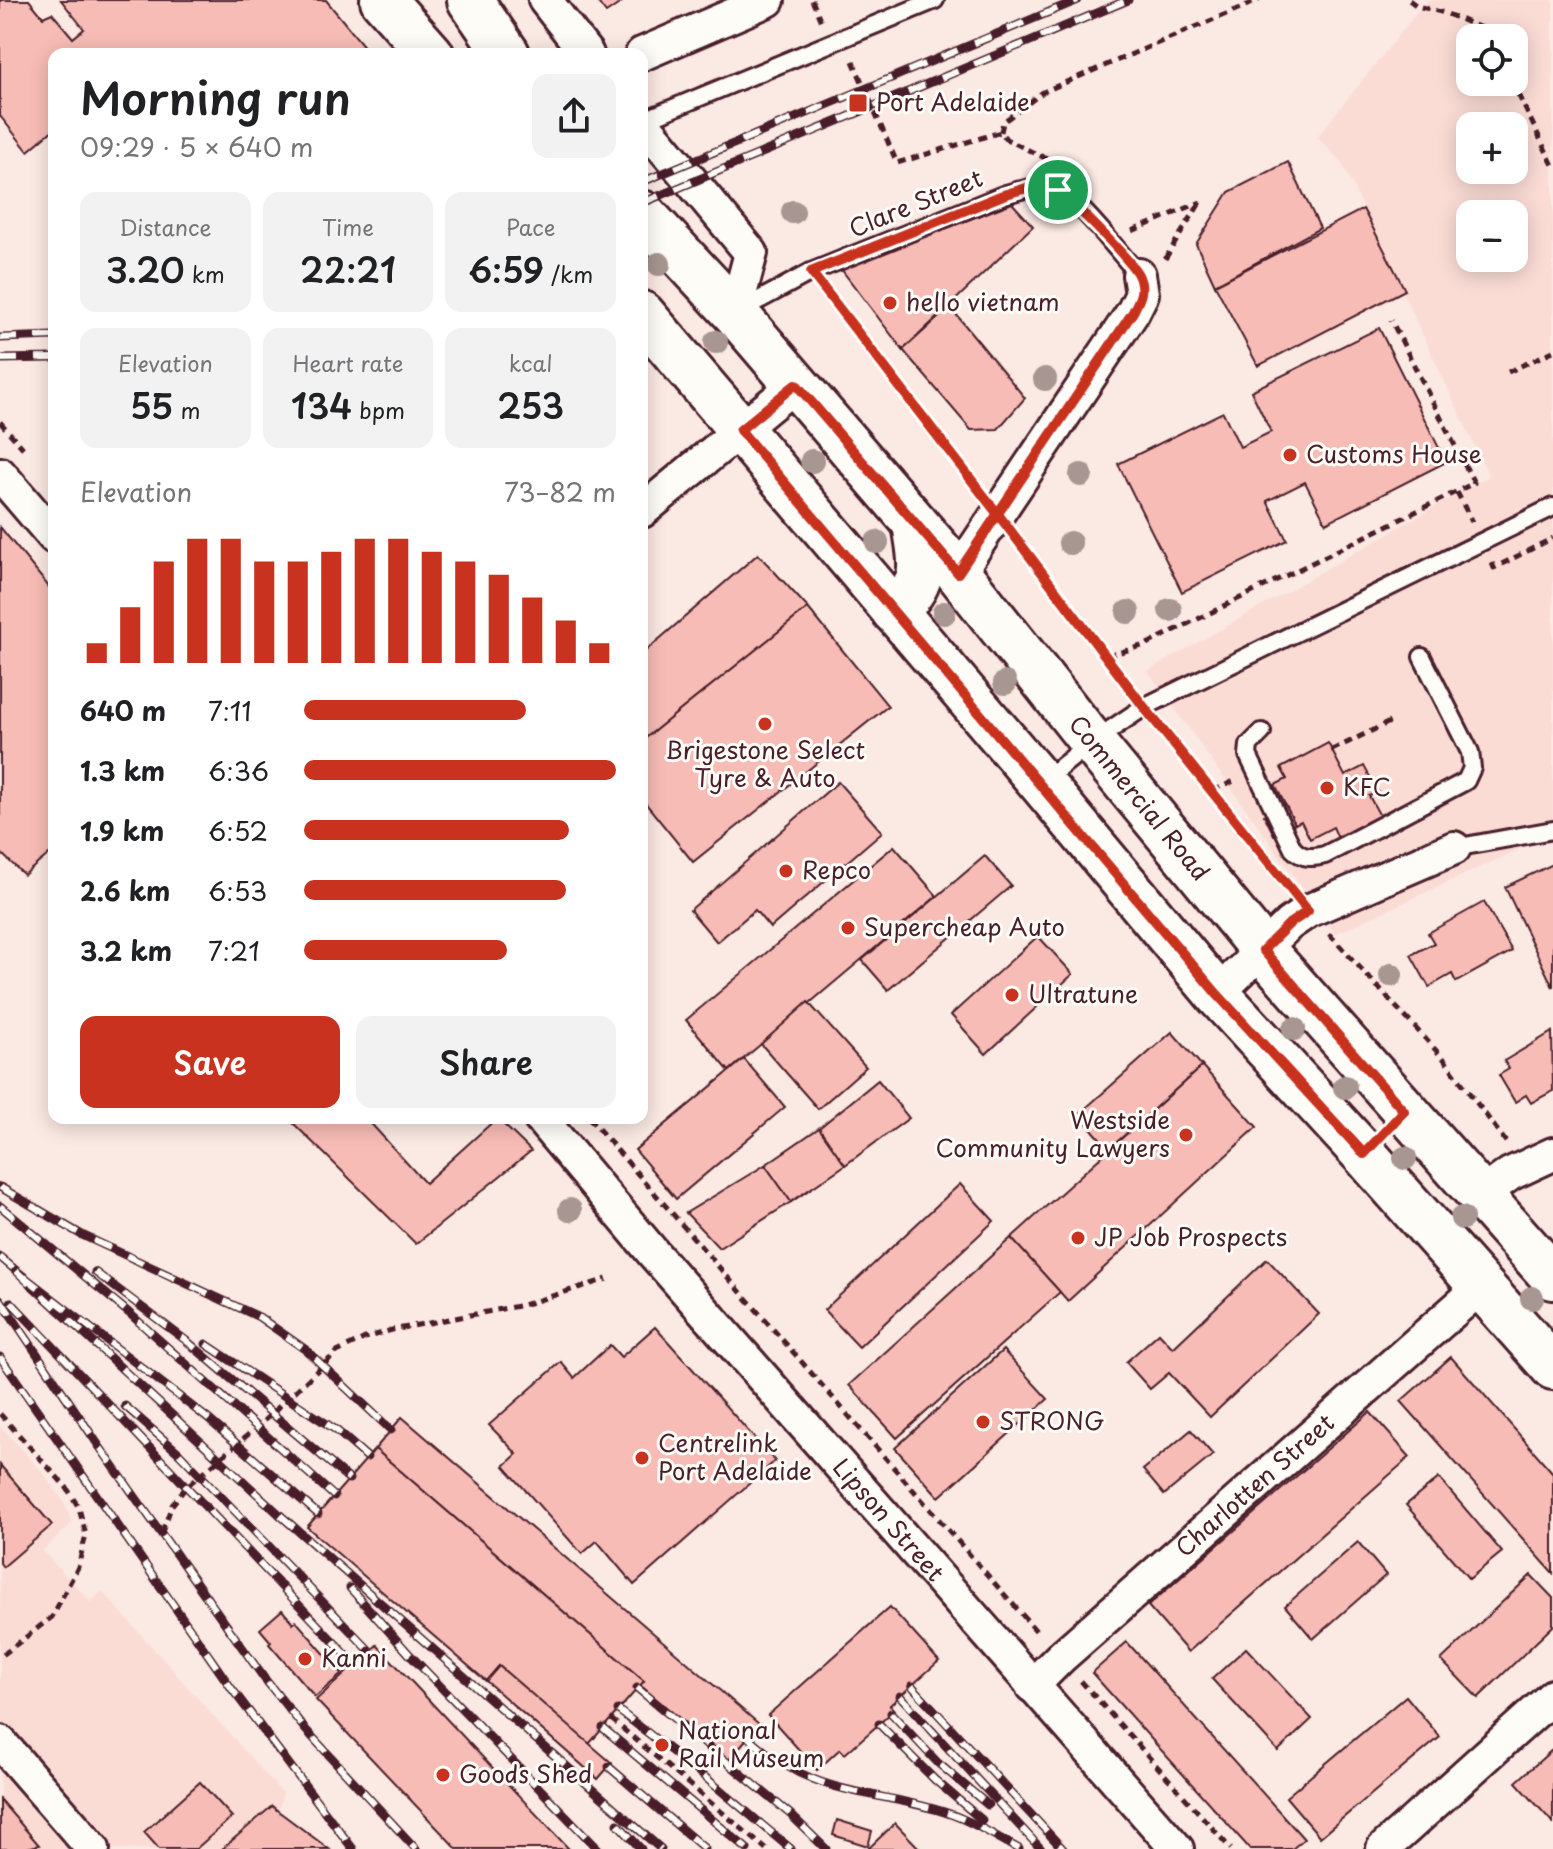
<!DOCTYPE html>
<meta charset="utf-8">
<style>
:root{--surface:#fff;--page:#f2f2f2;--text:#202124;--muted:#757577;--accent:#c8321e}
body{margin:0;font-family:"Playpen Sans",sans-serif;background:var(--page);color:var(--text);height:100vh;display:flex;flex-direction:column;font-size:30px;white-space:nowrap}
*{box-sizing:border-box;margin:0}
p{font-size:26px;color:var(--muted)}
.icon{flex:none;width:44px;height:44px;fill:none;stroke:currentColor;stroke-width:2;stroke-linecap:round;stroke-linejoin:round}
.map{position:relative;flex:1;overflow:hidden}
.sheet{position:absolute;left:48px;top:48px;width:600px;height:1076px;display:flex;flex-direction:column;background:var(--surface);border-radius:16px;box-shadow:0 4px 20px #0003}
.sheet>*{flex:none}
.tools{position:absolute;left:1456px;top:24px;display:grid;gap:16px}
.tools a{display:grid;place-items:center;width:72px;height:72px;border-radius:16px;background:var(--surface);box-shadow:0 4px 20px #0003;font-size:40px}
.pin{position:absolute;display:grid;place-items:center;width:68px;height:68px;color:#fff;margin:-34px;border:4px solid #fff;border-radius:50%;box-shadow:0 2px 8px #0007}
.round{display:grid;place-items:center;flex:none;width:84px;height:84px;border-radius:16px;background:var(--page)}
.head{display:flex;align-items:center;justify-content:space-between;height:136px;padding:0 32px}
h1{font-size:44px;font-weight:600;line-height:60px}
.stats{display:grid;grid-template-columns:repeat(3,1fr);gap:12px;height:136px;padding:8px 32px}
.stats div{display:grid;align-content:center;border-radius:16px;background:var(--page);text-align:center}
.stats b{font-size:34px;font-weight:600}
.stats small{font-size:22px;font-weight:400}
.stats p{font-size:22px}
.chart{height:224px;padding:16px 32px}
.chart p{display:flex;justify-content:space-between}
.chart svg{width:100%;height:144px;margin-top:8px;stroke:var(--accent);stroke-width:6}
.action{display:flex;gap:16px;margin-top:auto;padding:16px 32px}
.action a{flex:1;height:92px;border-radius:16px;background:var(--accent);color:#fff;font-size:32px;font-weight:600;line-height:92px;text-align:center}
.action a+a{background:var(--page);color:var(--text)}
ul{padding:0 32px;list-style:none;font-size:26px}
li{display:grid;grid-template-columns:128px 96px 1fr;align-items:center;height:60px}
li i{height:20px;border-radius:10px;background:var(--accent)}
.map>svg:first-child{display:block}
.built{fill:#fadcd5;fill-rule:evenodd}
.building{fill:#f7bcb5;stroke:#4a1f2b;stroke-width:2}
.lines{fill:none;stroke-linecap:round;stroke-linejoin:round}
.service-casing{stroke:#4a1f2b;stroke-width:22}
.minor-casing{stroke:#4a1f2b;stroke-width:38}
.primary-casing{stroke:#4a1f2b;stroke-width:50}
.path{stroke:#4a1f2b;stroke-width:5;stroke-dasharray:8 6;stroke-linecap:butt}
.service{stroke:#fdfcf7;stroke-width:16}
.minor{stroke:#fdfcf7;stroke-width:32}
.primary{stroke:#fdfcf7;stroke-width:44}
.rail-casing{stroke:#4a1f2b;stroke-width:9}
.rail{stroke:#fdfcf7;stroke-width:6;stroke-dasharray:18;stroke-linecap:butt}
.tree{fill:#a79691}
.route-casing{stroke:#fff;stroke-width:16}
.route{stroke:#c8321e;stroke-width:10}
.poi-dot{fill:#c8321e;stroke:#fdfcf7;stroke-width:3}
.labels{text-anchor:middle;stroke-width:6;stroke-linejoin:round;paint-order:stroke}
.poi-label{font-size:24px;fill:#4a1f2b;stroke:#fdfcf7;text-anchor:start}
.street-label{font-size:24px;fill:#4a1f2b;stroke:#fdfcf7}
</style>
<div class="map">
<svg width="1553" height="1849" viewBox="0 0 1553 1849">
<rect width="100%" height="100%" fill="#fbe9e3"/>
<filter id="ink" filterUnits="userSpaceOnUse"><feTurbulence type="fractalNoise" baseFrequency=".0125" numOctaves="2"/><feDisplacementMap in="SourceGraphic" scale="16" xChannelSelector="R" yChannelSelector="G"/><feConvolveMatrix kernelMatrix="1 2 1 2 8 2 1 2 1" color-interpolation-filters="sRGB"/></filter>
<g filter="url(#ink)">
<!-- built -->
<g class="built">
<path d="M1427,0H1553V834L1335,934L1148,671L1489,476L1341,161L1317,137ZM1470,38H1514V82H1470ZM1470,126H1514V170H1470ZM1470,214H1514V258H1470Z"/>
<path d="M0,1426L45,1475L64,1502L72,1523L42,1551L91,1602L102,1591L283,1794L278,1811L329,1849H0Z"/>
</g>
<!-- building -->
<g class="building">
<path d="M0,0H29L43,17L52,13L73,38L84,29L61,0H326L370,54H54V129L28,151L0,116Z"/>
<path d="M596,0H625L606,13Z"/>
<path d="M1288,162L1320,228L1215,285L1196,244L1229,192Z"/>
<path d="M1012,203L1033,226L903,350L841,269Z"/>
<path d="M1363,209L1405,290L1258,366L1215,285Z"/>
<path d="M950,307L1025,398L998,429L971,430L903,350Z"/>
<path d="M1379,328L1446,462L1326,523L1305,482L1267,501L1287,540L1182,592L1118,464L1223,412L1240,447L1271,432L1251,391Z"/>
<path d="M0,527L54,593V850L24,875L0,852Z"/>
<path d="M758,554L808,608L642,741V654Z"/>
<path d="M808,608L888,706L693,862L642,799V741Z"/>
<path d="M1328,743L1345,776L1364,766L1378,792L1369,796L1380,816L1338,838L1333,827L1310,839L1301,821L1295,824L1275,785L1287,779L1281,768Z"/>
<path d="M838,782L882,832L770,928L755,910L717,942L690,910Z"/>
<path d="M1285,804L1295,824L1274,835L1264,815Z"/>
<path d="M894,846L937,896L729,1071L686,1020Z"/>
<path d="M985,856L1011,886L888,990L862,960Z"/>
<path d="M1553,864V987L1505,887Z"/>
<path d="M1484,902L1512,951L1456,982L1452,974L1429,987L1411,955L1434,943L1428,933Z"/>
<path d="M1038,936L1073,974L986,1054L951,1015Z"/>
<path d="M808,1002L866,1067L818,1109L761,1044Z"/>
<path d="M1172,1032L1202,1066L1109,1149L1079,1114Z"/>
<path d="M1552,1032L1553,1091L1531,1103L1526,1095L1515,1102L1499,1075L1509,1069L1504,1061Z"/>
<path d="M744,1059L785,1107L676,1199L635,1150Z"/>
<path d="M1202,1066L1257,1127L1068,1301L1011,1238Z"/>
<path d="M878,1080L909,1118L845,1165L819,1128Z"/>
<path d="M288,1118H366L425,1183L497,1118L531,1151L416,1244Z"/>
<path d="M819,1128L845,1165L791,1202L765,1165Z"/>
<path d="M765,1165L791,1202L719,1248L686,1213Z"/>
<path d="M960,1184L994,1221L859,1347L824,1310Z"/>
<path d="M1011,1238L1060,1292L897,1438L849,1385Z"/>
<path d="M1267,1259L1319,1314L1210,1417L1169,1373L1150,1389L1126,1362L1159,1333L1173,1348Z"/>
<path d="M655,1327L775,1461L634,1585L597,1541L582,1554L504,1466L517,1454L489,1425L561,1362L574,1378L610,1345L621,1357Z"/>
<path d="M1003,1350L1048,1399L939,1497L895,1448Z"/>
<path d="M1451,1357L1553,1473V1573L1401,1401Z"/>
<path d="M1370,1412L1410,1457L1188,1652L1148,1606Z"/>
<path d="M402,1417L759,1724L729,1760L640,1685L644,1681L375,1449Z"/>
<path d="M1191,1430L1213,1455L1164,1495L1143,1470Z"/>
<path d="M375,1449L644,1681L589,1744L499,1666L486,1681L307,1527Z"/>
<path d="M0,1465L52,1525L3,1567L0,1563Z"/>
<path d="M1439,1478L1502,1552L1469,1579L1406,1505Z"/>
<path d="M1358,1542L1386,1575L1313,1639L1285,1606Z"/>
<path d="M1531,1575L1553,1598V1626L1478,1698L1441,1660Z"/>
<path d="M890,1607L939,1661L890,1705L894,1710L879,1724L845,1754L840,1749L817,1770L768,1715Z"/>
<path d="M282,1610L293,1623L296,1621L342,1674L315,1697L269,1644L271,1642L260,1629Z"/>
<path d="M1127,1642L1304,1839L1292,1849H1250L1092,1673Z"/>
<path d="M377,1645L569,1849H457L316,1700Z"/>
<path d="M1246,1648L1312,1719L1278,1751L1212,1679Z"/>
<path d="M499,1666L612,1763L598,1779L486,1681Z"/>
<path d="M1406,1696L1440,1737L1320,1837L1286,1797Z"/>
<path d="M1553,1749V1823L1516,1782Z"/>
<path d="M200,1782L232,1817L196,1849H159L144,1832Z"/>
<path d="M0,1800L39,1845L23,1849H0Z"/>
<path d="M272,1806L278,1811L329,1849H222Z"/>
<path d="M837,1820L872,1831L868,1846L833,1835Z"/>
<path d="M895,1823L920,1849H868Z"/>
</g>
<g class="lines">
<defs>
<g id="service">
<path d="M642,121L935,0"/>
<path d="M735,313L811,272L1003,195C1020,190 1041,183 1059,191C1081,202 1121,255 1139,275"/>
<path d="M1262,732L1249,745L1248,755L1293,849C1303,859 1312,858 1325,855L1466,781L1472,768L1470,752L1422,657"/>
<path d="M1042,782L1092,742L1144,707L1553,507"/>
<path d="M1454,848L1553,830"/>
</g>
<g id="minor">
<path d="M545,0L587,54"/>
<path d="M642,54L768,0"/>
<path d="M642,122L751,253L735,313"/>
<path d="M0,474L54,537"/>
<path d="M642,511L796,384"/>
<path d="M958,573L1133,312L1142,294L1139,275"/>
<path d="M1217,994L1289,924L1308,911L1454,848"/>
<path id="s1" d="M540,1118L654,1254L1177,1849"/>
<path d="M1480,1196L1510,1174L1553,1154"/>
<path id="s2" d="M1032,1686L1061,1657L1482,1286"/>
<path d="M0,1742L93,1849"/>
<path d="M1383,1849L1553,1696"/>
</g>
<g id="primary">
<path d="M383,0L431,54"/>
<path d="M470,0L507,54"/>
<path id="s3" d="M642,213L735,313L958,573L1092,742L1263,950L1553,1277"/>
<path d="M642,314L1041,783L1217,994L1364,1154L1553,1367"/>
<path d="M894,611C929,581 921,564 915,523"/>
</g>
</defs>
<!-- service casing -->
<use href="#service" class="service-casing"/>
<!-- minor casing -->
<use href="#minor" class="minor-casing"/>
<!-- primary casing -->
<use href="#primary" class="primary-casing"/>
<!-- path -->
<g class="path">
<path d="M812,0L822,24"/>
<path d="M1409,0L1417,6L1445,13L1486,30L1490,38"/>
<path d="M853,61L897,163L1001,132L1006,139L1053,162"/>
<path d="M1512,82L1553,165"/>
<path d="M1001,132L1003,122L1043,92L1259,0"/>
<path d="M1132,231L1201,202"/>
<path d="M1165,259L1200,203"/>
<path d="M826,291L979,489"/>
<path d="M1508,372L1553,351"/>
<path d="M0,422L23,448"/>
<path d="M1457,492L1472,522"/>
<path d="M1017,538L1131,690"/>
<path d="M1492,563L1494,568L1553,538"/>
<path d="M1107,656L1145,645L1474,483L1391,320"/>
<path d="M1159,726L1288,887"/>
<path d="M1332,750L1394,720"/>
<path d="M1213,791L1234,781"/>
<path d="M1329,934L1444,1059L1506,1142"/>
<path d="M589,1118L1038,1633"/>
<path d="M0,1414L67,1488L79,1508L86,1535L78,1567L52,1617L0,1657"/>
<path d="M162,1532L172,1505L187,1486L256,1428L337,1352L365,1338L392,1330L523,1305L607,1279"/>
<path d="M1081,1681L1231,1849"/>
<path d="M611,1719L766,1849"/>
</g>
<!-- service -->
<use href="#service" class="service"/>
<!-- minor -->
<use href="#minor" class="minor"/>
<!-- primary -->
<use href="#primary" class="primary"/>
<defs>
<g id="rail">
<path d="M642,182L1078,0"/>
<path d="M642,203L1128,0"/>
<path d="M0,338L54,336"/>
<path d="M0,359L54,358"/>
<path d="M0,1187L82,1235L259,1317L306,1350L391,1430"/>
<path d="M0,1206L129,1313L334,1496"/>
<path d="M0,1257L13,1268"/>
<path d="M95,1272L188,1342L349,1479"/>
<path d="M0,1299L99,1446L264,1678L305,1729L416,1849"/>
<path d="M11,1302L355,1664"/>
<path d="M206,1344L336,1430L367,1457"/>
<path d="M0,1357L232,1689L353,1849"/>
<path d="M125,1406L179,1453L370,1651"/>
<path d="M318,1514L207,1418L13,1268L279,1514L661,1849"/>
<path d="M350,1588L411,1656L598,1849"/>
<path d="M912,1686L1063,1849"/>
<path d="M637,1688L790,1814L826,1849"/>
<path d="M900,1696L1041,1849"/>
<path d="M618,1710L700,1773L791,1849"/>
<path d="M891,1713L938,1763L988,1805"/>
<path d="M879,1724L935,1780L982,1820"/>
<path d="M603,1728L747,1849"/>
<path d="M748,1737C813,1797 864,1788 941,1811C969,1819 993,1835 1019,1849"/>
<path d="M609,1767L705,1849"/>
<path d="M618,1824L641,1849"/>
</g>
</defs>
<!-- rail casing -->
<use href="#rail" class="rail-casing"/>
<!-- rail -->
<use href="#rail" class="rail"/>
</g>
<!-- trees -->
<g class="tree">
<circle cx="793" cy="212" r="12"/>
<circle cx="659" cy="264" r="12"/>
<circle cx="716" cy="342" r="12"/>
<circle cx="1045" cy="379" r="12"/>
<circle cx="812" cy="461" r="12"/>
<circle cx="1081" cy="475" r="12"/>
<circle cx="877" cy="542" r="12"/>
<circle cx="1070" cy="543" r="12"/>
<circle cx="1170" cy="610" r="12"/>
<circle cx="1128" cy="612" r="12"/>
<circle cx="944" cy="613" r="12"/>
<circle cx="1005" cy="683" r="12"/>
<circle cx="1391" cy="975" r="12"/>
<circle cx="1294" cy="1029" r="12"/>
<circle cx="1345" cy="1087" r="12"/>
<circle cx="1405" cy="1158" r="12"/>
<circle cx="570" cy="1210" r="12"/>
<circle cx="1462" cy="1218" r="12"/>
<circle cx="1532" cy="1298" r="12"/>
</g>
</g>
<g class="lines" filter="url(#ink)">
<defs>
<path id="route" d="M1058,190C1073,203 1133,261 1139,277C1145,291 1139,300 1133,312L958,573L796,384L740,430L1217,994L1364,1154L1404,1111L1263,950L1289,924L1308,911L1144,707L997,513L811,272L1003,195L1030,187L1058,190"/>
</defs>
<!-- route casing -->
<use href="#route" class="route-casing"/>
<!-- route -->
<use href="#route" class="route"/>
</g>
<!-- markers -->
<g class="poi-dot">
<rect x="848" y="93" width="20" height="20" rx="4"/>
<circle cx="890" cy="303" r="8"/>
<circle cx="1290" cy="455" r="8"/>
<circle cx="765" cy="724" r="8"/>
<circle cx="1327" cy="788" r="8"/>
<circle cx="786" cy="871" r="8"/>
<circle cx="848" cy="928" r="8"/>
<circle cx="1012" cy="995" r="8"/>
<circle cx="1186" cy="1135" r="8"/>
<circle cx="1078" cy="1238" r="8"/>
<circle cx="983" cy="1422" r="8"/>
<circle cx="642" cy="1458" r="8"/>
<circle cx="305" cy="1659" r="8"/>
<circle cx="662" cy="1745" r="8"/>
<circle cx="443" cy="1775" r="8"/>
</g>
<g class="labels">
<!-- poi labels -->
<g class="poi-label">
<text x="876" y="111">Port Adelaide</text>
<text x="906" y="311">hello vietnam</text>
<text x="1306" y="463">Customs House</text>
<text x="765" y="759" text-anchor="middle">Brigestone Select<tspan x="765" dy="28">Tyre &amp; Auto</tspan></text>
<text x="1343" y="796">KFC</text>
<text x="802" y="879">Repco</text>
<text x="864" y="936">Supercheap Auto</text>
<text x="1028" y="1003">Ultratune</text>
<text x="1170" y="1129" text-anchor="end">Westside<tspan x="1170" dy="28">Community Lawyers</tspan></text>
<text x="1094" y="1246">JP Job Prospects</text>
<text x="999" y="1430">STRONG</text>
<text x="658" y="1452">Centrelink<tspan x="658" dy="28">Port Adelaide</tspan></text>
<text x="321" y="1667">Kanni</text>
<text x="678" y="1739">National<tspan x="678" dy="28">Rail Museum</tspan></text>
<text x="459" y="1783">Goods Shed</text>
</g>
<!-- street labels -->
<g class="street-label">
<text transform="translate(916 204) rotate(-22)" y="8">Clare Street</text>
<text dy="8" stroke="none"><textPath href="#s3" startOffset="768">Commercial Road</textPath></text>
<text dy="8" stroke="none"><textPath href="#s2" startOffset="300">Charlotten Street</textPath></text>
<text dy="8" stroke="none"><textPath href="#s1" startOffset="532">Lipson Street</textPath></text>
</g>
</g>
</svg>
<div class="tools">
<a><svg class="icon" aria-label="locate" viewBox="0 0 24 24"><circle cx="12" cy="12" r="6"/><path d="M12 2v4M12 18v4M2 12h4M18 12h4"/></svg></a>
<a>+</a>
<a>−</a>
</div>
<div class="pin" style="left:1058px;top:190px;background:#1e9e55"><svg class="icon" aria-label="arrive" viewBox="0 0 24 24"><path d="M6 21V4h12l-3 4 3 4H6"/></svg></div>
<section class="sheet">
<div class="head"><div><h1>Morning run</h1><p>09:29 · 5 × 640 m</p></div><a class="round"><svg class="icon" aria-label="share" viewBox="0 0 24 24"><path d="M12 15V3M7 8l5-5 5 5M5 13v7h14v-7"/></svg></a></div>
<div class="stats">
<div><p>Distance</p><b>3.20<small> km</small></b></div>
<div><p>Time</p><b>22:21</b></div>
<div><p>Pace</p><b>6:59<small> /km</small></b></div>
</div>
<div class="stats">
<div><p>Elevation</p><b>55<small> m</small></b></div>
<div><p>Heart rate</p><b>134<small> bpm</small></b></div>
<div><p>kcal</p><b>253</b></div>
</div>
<div class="chart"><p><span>Elevation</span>73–82 m</p>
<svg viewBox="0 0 160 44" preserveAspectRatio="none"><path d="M5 44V38M15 44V27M25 44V13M35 44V6M45 44V6M55 44V13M65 44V13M75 44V10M85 44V6M95 44V6M105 44V10M115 44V13M125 44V17M135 44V24M145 44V31M155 44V38"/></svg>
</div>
<ul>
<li><b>640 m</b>7:11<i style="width:71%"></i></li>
<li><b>1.3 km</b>6:36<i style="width:100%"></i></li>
<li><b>1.9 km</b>6:52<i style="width:85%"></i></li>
<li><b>2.6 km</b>6:53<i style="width:84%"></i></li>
<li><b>3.2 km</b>7:21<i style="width:65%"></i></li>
</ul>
<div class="action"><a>Save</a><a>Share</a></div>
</section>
</div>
